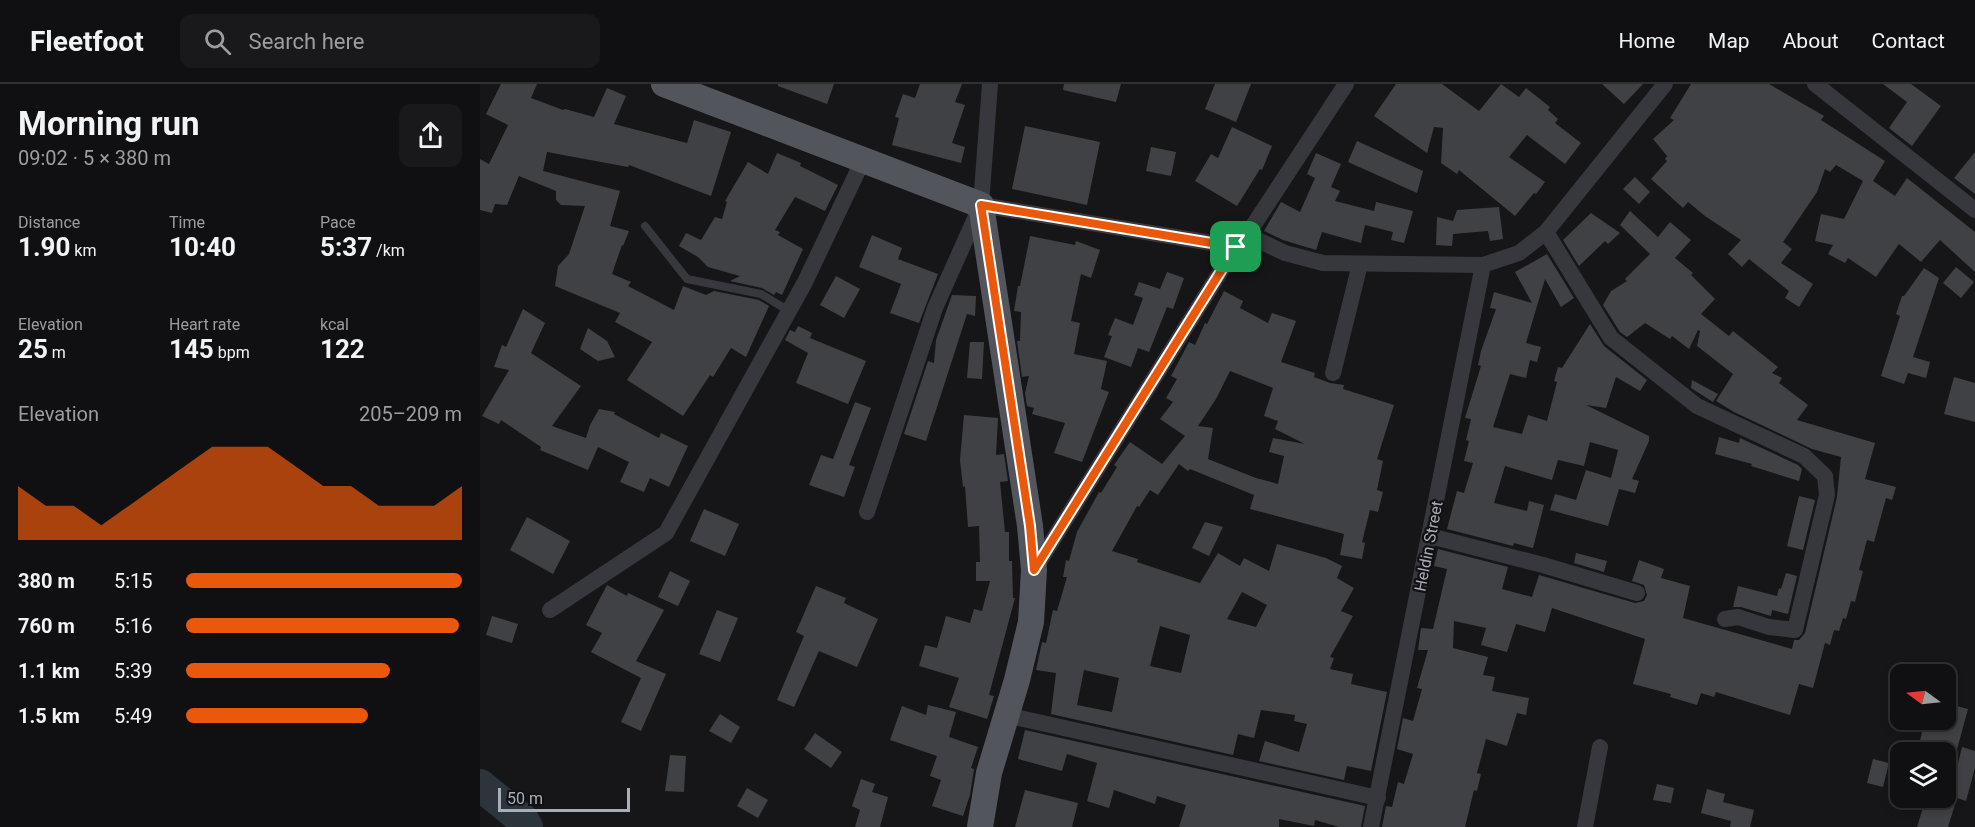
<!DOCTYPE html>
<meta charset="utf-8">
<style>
:root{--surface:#101012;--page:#19191b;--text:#f1f3f6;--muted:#9c9d9f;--line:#303032;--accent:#ea580c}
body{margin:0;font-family:Roboto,sans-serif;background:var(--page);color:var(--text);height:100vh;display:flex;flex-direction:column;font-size:22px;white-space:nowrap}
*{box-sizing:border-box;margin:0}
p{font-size:20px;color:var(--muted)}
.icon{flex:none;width:33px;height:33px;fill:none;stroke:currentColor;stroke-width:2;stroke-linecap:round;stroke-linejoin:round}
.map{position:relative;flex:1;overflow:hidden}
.side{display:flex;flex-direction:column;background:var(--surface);width:480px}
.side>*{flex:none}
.needle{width:39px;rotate:285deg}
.controls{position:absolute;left:1410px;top:580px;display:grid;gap:12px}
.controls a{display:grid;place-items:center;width:66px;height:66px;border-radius:12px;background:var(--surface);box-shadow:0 3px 9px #0003,0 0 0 2px var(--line);font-size:30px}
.scale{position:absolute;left:18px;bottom:15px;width:132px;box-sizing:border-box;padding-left:6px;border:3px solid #a8adb8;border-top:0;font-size:16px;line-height:21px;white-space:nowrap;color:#a8adb8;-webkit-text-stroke:4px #111113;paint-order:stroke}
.pin{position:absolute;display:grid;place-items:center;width:51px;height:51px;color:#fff;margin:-26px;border-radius:12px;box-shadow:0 3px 9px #0006}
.round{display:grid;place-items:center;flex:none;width:63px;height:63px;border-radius:12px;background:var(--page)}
.summary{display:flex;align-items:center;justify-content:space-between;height:102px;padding:0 18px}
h1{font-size:33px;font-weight:700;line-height:45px}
.stats{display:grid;grid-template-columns:repeat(3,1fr);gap:9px;height:102px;padding:6px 18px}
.stats div{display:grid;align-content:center}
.stats b{font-size:26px;font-weight:700}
.stats small{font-size:16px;font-weight:400}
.stats p{font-size:16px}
.chart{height:168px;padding:12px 18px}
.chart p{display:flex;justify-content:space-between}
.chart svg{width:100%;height:108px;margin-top:6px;fill:var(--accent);opacity:.7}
ul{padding:0 18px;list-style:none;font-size:20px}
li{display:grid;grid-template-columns:96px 72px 1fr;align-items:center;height:45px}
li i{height:15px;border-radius:8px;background:var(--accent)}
header{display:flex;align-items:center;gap:36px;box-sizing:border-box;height:84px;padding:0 30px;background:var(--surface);border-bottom:2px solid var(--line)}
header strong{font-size:28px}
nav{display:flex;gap:33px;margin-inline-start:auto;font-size:21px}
.search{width:420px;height:54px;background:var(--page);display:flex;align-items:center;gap:15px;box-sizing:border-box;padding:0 21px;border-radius:12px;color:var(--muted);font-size:22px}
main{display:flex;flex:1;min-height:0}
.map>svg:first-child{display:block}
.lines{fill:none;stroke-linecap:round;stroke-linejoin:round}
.river{stroke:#2c353c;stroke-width:32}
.building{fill:#404145;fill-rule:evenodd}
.service{stroke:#37383d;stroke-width:8}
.minor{stroke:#37383d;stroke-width:16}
.primary{stroke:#53555c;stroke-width:26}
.route-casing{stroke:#fff;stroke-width:12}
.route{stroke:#ea580c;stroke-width:8}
.labels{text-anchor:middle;stroke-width:4.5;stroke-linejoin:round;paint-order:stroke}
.street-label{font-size:16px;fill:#a8adb8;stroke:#111113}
</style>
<header>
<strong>Fleetfoot</strong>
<div class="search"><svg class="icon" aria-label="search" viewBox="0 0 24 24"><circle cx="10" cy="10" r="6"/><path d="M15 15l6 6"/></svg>Search here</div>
<nav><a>Home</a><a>Map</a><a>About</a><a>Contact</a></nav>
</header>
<main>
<section class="side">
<div class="summary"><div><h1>Morning run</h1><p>09:02 · 5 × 380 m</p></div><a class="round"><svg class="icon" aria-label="share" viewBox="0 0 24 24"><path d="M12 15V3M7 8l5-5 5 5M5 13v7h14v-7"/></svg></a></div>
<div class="stats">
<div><p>Distance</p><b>1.90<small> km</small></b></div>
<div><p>Time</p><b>10:40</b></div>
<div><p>Pace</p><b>5:37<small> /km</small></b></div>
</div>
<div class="stats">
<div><p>Elevation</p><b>25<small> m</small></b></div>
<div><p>Heart rate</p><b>145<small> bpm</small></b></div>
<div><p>kcal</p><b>122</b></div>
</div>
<div class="chart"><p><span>Elevation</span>205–209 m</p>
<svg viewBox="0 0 160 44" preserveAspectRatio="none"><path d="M0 44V22L10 30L20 30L30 38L40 30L50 22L60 14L70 6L80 6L90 6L100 14L110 22L120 22L130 30L140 30L150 30L160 22V44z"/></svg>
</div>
<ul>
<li><b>380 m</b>5:15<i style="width:100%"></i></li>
<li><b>760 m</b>5:16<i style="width:99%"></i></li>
<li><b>1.1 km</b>5:39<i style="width:74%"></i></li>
<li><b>1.5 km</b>5:49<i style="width:66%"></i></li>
</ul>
</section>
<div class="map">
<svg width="1495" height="743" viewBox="0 0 1495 743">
<rect width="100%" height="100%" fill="#161618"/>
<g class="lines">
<!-- river -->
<path class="river" d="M0,701L43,736L47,743"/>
</g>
<!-- building -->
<g class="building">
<path d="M21,0H57L51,14L83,26L85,25L114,33L127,4L146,12L134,40L207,59L214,36L251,48L231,112L149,81L148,83L67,68L63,87L140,107L130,142L149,147L143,162L142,161L132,190L151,198L148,202L194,226L203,202L226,211L234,207L279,216L289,222L266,273L251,264L233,293L230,291L203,332L147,296L172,258L135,238L140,229L75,202L78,182L89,170L105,122L81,121L76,116V107L39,92L27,121L15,120L12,129L0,126V75L9,80L28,41L6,30Z"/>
<path d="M298,0H354L347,20L298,2Z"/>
<path d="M440,0H482L475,18L485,21L472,59L485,63L481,79L412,61L419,34L415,33L423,10L435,14Z"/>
<path d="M584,0H641L636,18L583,6Z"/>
<path d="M735,0H771L756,38L725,25Z"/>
<path d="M916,0H962L999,27L1021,0L1039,13L1046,4L1070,23L1068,26L1078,35L1075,39L1101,59L1085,80L1047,51L1029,73L1065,98L1056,110L1054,109L1035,132L979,86L977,90L961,79L963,44L954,43L947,69L894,32Z"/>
<path d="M1122,0H1163L1144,20Z"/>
<path d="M1211,0H1289L1344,32L1341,36L1405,77L1393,97L1415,112L1427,94L1495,148V188L1460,156L1441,178L1419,160L1396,193L1368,174L1365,179L1348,170L1353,161L1335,157L1341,130L1364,135L1383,97L1356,81L1350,88L1345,85L1337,108L1303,158L1312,165L1301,179L1333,200L1319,223L1305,214L1309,207L1269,175L1262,183L1248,170L1261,156L1225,132L1208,118L1203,124L1171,95L1187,77L1185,75L1187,72L1173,55L1194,36L1190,34Z"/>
<path d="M1403,0H1431L1461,22L1432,62L1409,44L1427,18Z"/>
<path d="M545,42L620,58L607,121L532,105Z"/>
<path d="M752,43L792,62L782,86L780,85L757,122L715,97L731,70L738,74Z"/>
<path d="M877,57L943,87L937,109L868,78Z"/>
<path d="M671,63L696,68L691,92L666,87Z"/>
<path d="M1495,68V110L1474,94Z"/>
<path d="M297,69L321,79L320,82L358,101L345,127L315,113L295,146L300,148L298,151L323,165L302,211L296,208L294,211L282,204L250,197L260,192L228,183L218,173L199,162L206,149L221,156L235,133L242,135L247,118L245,117L268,78L288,90Z"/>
<path d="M836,69L861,80L851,103L860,107L855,117L894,127L896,118L933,127L924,159L911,156L913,148L885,141L881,159L842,148L836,166L803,156L784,147L801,118L820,128L835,94L827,90Z"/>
<path d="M1155,93L1170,108L1159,120L1143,105Z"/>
<path d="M1019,123L1023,155L1010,157L1008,147L973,150L972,162L956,161L957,133L973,137L977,126Z"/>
<path d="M1150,127L1178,153L1190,138L1211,156L1195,174L1213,189L1211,191L1235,215L1221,230L1249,252L1253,247L1298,283L1292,289L1302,294L1299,299L1328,321L1317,336L1395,359L1385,395L1416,403L1412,416L1406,414L1394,458L1387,456L1379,486L1383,487L1375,518L1371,517L1366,535L1363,534L1359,547L1354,546L1350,561L1345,559L1333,604L1319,600L1310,631L1236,608L1234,613L1221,609L1217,621L1190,613L1191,610L1153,600L1165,555L1072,524L1065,548L1036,540L1027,568L1001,561L1006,544L974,537L973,564L1008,573L1003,591L1015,593L1012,607L1049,614L1046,631L1037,629L1027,662L1006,655L997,689L1001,690L997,707L994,706L985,743H902L906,722L912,723L918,698L924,700L933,670L917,665L923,634L933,637L942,605L937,604L948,566H938L941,544L953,545L967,485L954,482L958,465L1028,483L1022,505L1052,513L1059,491L1155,519L1164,517L1167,511L1164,501L1152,497L1159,476L1184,485L1181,494L1210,502L1203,534L1312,565L1314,556H1319L1325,549L1357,413L1361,373L1332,365L1254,328L1236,317L1253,290L1217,262L1220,247L1218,246L1209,265L1192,252L1190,255L1165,239L1147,253L1140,248L1123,221L1131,207L1147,197L1145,195L1170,170L1140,141Z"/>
<path d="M1111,129L1140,149L1128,160L1125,157L1099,182L1083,156Z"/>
<path d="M392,151L422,164L418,175L458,190L439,239L410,229L421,200L379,183Z"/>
<path d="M550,152L595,161L596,157L620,166L611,194L601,190L591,237L600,239L594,270L627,277L621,305L629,308L602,378L574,369L585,339L552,330L554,324L547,322L545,309L549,292L542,293L537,257H540L541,228L534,227L538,202H540Z"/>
<path d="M1067,170L1094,214L1081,223L1065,195L1046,259L1061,263L1057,278L1050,276L1046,294L1030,290L1013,343L1042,350L1048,331L1067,337L1077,298L1074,297L1078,283L1082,284L1110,240L1124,262L1167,296L1160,307L1136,293L1126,324L1106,321L1169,352V357L1152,395L1159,397L1155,409L1139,405L1128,442L1070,426L1075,410L1096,416L1106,386L1131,394L1138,366L1110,358L1104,382L1078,376L1072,396L1025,382L1014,419L1047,427L1049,417L1064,421L1053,464L1034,459L1033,462L967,445L977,407L984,409L993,379L984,377L989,357L986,356L991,335L985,334L1001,282L998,281L1001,267L1016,225L1010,224L1014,208L1052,219L1035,188Z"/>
<path d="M1476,183L1494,198L1481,214L1463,199Z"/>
<path d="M1444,184L1459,194L1433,273L1450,278L1446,294L1428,289L1424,300L1401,292L1420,232L1416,230L1422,212H1424Z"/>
<path d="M687,188L704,194L693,225L687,223L669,268L658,264L651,283L624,273L632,252L628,251L635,234L653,241L663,214L654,211L659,198L680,205Z"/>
<path d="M356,192L380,205L364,234L340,221Z"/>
<path d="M744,207L763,217L760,224L788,239L792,229L816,237L801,278L835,289L834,293L850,299L864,301L863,305L914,321L897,375L903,377L897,406L903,408L898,428L890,426L882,458L885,459L882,475L860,471L864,450L770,425L774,411L710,385L708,387L699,380L678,411L670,406L659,423L657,422L632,467L658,475L657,478L720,499L738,469L760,482L764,474L789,487L797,460L846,474L862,482L857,494L874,504L861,527L873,532L850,573L854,574L850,585L873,590L871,600L907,608L891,687L867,682L864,696L779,677L785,657L819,668L827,640L814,637L815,631L781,626L774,654L758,650L753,671L571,630L576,589L556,586L562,558L566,559L573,526L577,527L587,493H583L586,476L589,477L597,448L619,408L621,409L637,383L634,381L650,358L682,380L705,352L680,335L693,318L686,314L697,295L691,292L709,258L715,261L725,239L727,240ZM750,287L793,304L784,332L798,337L795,345L825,360L793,354L789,368L804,372L798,400L776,394L728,375L733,344L718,342L736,315ZM762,508L787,521L776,543L747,535ZM680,542L710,551L701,589L670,582ZM604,586L639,594L632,628L597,621Z"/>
<path d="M472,211L496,212L495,232L487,230L446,357L424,350L448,277L454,279L456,256Z"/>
<path d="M43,225L65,239L51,269L101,302L72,342L106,354L110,341L119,325L135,328L134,330L179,354L181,349L208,362L189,403L170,394L164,408L140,398L149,378L118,363L108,386L60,366L61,363L21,336L19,340L2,332L29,286L14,283L22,261L26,263Z"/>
<path d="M318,242L332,249L330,254L386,277L368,320L316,299L328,269L305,256L310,246L315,248Z"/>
<path d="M108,244L127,257L135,273L118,277L100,265Z"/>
<path d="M490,258H504L502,295L487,294Z"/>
<path d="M1474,293L1495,299V338L1464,330Z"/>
<path d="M1212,296L1238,310L1233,318L1211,304Z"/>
<path d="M375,318L391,324L369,381L375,383L364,413L329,401L341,371L353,375Z"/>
<path d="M484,331L518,334L516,371L524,370L528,397L520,398L525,448H529V477H532L533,514H535L509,611L514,612L507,635L469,623L479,594L439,582L445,561L457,564L466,532L490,539L494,525L502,527L510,497H496V478H500L499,442L488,443L485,402L483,403L480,376Z"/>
<path d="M1239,353L1259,359L1260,354L1318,381L1322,385L1319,397L1271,382L1272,380L1235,370Z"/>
<path d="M1319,412L1335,416L1323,466L1307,462Z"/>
<path d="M224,425L259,440L245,472L210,457Z"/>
<path d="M47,433L90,457L73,490L30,466Z"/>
<path d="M725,438L743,443L729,472L712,464Z"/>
<path d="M1096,469L1127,477L1124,488L1094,479Z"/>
<path d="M190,487L210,497L198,522L178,513Z"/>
<path d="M1306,489L1317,492L1308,530L1292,526L1291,532L1261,523H1253L1258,502L1297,512L1299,504L1301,505Z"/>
<path d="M127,501L147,512L148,509L184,526L156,577L186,590L161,647L141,638L161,594L111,568L122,549L106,541Z"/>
<path d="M336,502L366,514L364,519L398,535L377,583L339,567L314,623L297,616L324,552L316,548Z"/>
<path d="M237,526L258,534L240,578L219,570Z"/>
<path d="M12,532L38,540L32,559L6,551Z"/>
<path d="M1469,620L1488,625L1476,669H1437L1445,636H1466Z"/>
<path d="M448,621L476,628L469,653L498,663L491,684L494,685L490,711L483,732L452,722L461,696L450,692L457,672L410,656L422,622L446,631Z"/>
<path d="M240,630L260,643L251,659L229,647Z"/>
<path d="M545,646L885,722L881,743H859L835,736L834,742L799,735V743H699L706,721L677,712L675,720L634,706L629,724L607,717L617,679L587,670L582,687L538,675Z"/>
<path d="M335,649L362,668L351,684L324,665Z"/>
<path d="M1482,663L1495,667V684L1486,717L1477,714L1468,743H1437L1446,714H1476L1470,712Z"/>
<path d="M190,671L206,672L204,708L185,707Z"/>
<path d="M1393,675L1409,679L1403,703L1387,699Z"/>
<path d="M381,695L395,700L392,708L408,713L400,743H375L380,726L372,722Z"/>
<path d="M1177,700L1194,704L1191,719L1173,716Z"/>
<path d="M267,704L288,716L278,734L257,722Z"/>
<path d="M1227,705L1245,710L1243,718L1274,726L1270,743H1250L1251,737L1221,729Z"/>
<path d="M545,706L598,719L592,743H535Z"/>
</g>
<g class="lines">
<!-- service -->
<path class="service" d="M165,142L207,195L281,210L309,227"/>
<!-- minor -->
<g class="minor">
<path d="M1335,0L1495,126"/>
<path d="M501,121L756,163"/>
<path d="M1066,148L1131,254L1217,322L1324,372L1345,392L1347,411L1315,546L1289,543L1258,533L1245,535"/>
<path d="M767,151L805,169L843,179L1003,181L1039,169L1066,148L1185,0"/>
<path d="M853,289L880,180"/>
<path d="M387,428L455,224L501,121L510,0"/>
<path d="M950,452L1063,481L1157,509"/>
<path d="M554,486L756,163L767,151L866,0"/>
<path d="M70,526L186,449L325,198L383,76"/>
<path d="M526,631L898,714"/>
<path d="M891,743L1003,181"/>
<path d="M1105,743L1120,663"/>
</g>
<!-- primary -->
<path class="primary" d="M184,0L501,121L550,442L554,486L551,538L537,596L509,689L500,743"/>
</g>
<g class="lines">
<defs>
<path id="route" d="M501,121L756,163L554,486L550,442Z"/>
</defs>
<!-- route casing -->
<use href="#route" class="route-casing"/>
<!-- route -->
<use href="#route" class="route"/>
</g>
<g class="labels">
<!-- street labels -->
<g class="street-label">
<text transform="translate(948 462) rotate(-79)" y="6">Heldin Street</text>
</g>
</g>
</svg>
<div class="controls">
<a><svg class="needle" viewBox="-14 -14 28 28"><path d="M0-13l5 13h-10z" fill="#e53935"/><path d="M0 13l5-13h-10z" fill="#9c9d9f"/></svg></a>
<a><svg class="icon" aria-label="layers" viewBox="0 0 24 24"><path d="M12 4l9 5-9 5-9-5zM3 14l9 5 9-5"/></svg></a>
</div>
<div class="scale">50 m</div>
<div class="pin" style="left:756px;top:163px;background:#1e9e55"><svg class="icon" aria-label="arrive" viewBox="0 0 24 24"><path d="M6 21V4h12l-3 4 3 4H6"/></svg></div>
</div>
</main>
